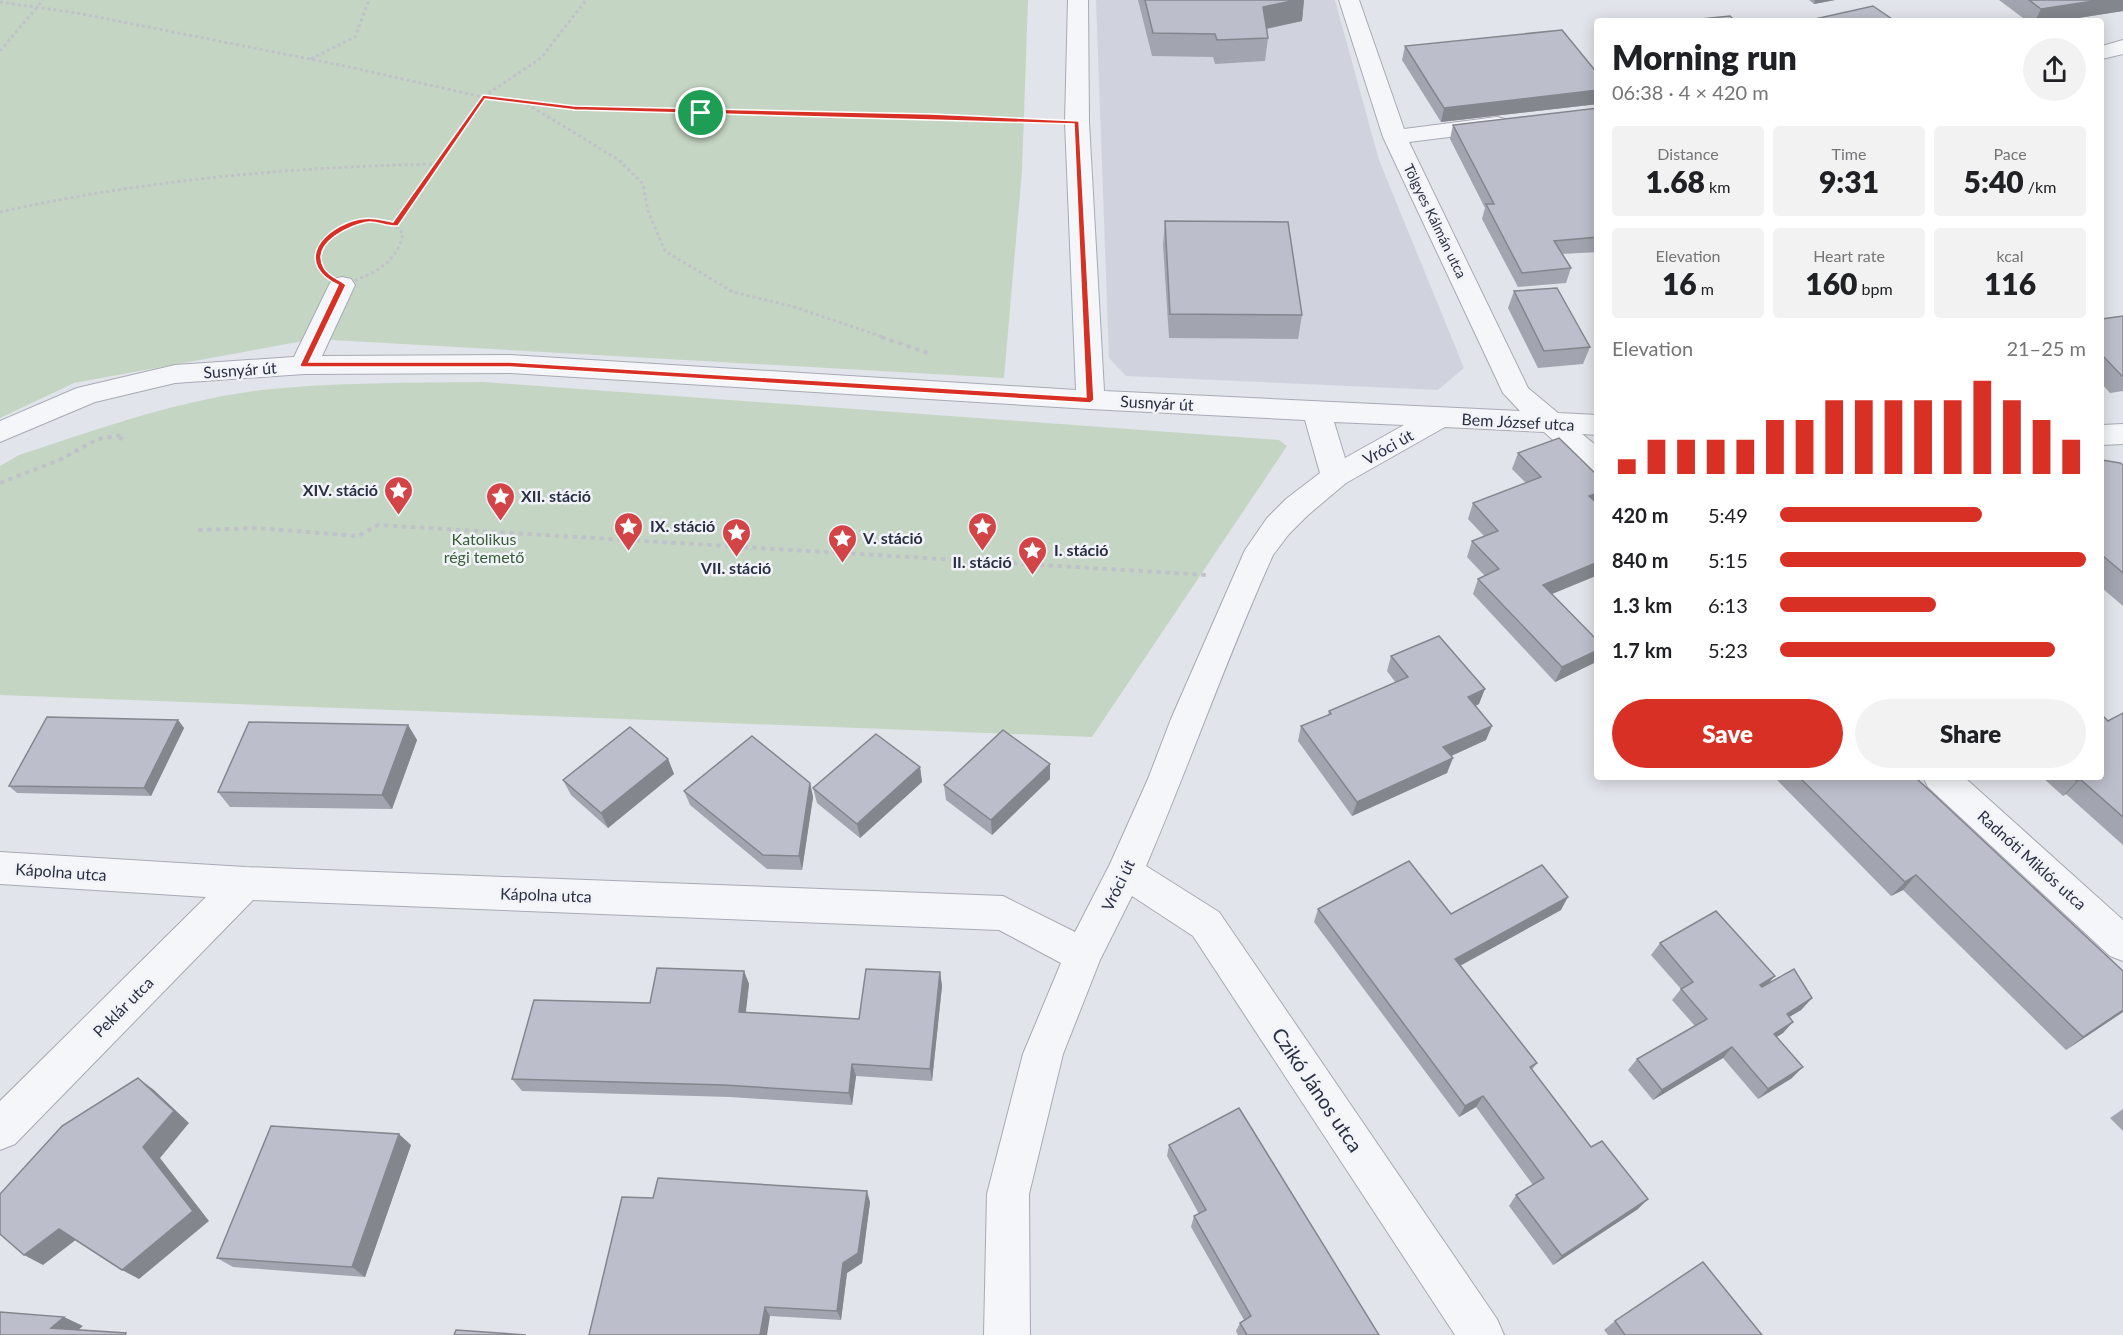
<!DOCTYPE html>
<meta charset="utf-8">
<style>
:root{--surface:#fff;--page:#f2f2f2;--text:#202124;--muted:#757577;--accent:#d93025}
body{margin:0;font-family:Lato,sans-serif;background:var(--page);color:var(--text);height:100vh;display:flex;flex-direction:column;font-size:22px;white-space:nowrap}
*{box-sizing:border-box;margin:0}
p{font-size:20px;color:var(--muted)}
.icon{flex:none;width:33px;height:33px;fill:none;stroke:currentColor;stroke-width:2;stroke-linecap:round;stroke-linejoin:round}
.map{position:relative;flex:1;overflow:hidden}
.side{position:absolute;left:1594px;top:18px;width:510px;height:762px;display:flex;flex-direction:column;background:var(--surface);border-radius:6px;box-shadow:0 3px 15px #0003}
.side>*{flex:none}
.pin{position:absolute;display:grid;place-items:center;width:51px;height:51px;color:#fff;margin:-26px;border:3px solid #fff;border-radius:50%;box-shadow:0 2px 6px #0007}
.round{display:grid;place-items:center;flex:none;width:63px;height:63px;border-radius:32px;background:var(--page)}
.overview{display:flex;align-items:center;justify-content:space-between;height:102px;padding:0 18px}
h1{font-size:33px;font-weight:800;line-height:45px}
.figures{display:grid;grid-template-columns:repeat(3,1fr);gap:9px;height:102px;padding:6px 18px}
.figures div{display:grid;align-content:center;border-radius:6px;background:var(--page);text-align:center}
.figures b{font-size:30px;font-weight:800}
.figures small{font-size:16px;font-weight:400}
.figures p{font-size:16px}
.chart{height:168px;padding:12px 18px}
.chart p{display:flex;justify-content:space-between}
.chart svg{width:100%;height:108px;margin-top:6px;stroke:var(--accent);stroke-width:6}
.button{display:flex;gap:12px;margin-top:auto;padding:12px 18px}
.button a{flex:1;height:69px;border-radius:36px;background:var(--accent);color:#fff;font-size:24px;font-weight:800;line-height:69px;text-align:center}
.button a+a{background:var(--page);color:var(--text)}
ul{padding:0 18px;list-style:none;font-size:20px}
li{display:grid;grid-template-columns:96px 72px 1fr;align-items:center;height:45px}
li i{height:15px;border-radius:8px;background:var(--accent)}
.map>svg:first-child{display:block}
.built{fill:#d0d3dd}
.green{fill:#c5d5c3}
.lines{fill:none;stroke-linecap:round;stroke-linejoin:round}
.minor-casing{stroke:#a7aab5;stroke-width:2}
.path-far1{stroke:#c0c2ca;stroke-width:3;stroke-dasharray:3 3;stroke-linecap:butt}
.path{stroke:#c0c2ca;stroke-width:4;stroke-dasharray:4.5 4.5;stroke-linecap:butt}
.minor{fill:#f5f6f9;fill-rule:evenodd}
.wall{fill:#a2a4af}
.shaded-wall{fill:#84868e}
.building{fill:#bcbfcb;stroke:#84868e;stroke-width:1.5}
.route{fill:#d93025;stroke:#fff;stroke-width:1.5;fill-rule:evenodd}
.labels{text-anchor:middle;stroke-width:5;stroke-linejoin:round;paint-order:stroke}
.far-street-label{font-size:14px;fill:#292f43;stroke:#f2f3f8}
.street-label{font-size:16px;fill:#292f43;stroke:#f2f3f8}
.poi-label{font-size:16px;font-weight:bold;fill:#292f43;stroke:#f2f3f8;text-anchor:start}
.park-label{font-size:16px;fill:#385f36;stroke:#f2f3f8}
.near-street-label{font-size:20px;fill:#292f43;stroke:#f2f3f8}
</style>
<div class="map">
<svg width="2123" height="1335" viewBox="0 0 2123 1335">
<rect width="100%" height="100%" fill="#e2e4eb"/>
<!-- built -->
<path class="built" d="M1096,0H1335L1379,160L1464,368L1438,390L1126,376L1109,358Z"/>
<!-- green -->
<g class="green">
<path d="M0,0H1028L1022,171L1004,378L314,339L74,383L0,418Z"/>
<path d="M484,382L1279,440L1287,446L1092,737L0,695V466L19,455C98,429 178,400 261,390C335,382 410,383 484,382Z"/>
</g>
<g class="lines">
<defs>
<g id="minor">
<path d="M1068,0H1088L1089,122L1104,391L1520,411L1503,393L1383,137L1339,0H1359L1404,129L1497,117L1505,119L1509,124L1505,129L1497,131L1409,142L1528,388L1558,413L1598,415V435L1582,434L1598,447V474L1588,471L1544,432L1445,427L1346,483L1308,515L1289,534L1273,555C1227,657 1190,763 1146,866L1219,912L1497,1319L1504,1335H1455L1193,936L1132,896L1100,960L1063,1054L1029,1194L1030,1335H984L987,1194L1023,1054L1061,963L999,930L253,900L15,1144L0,1150V1101L206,897L0,884V852L245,867L1003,896L1075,932L1110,864L1148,779L1171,719L1245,550L1267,518L1286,499L1320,473L1305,420L1090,409L510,373L304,374L175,383L95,402L0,442V421L77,388L175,365L294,357L329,285L333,279L342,277L351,279L355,285L322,356L510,355L1076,390L1065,122ZM1334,422L1404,425L1345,458Z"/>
<path d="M2123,40V54L2102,59V46Z"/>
<path d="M2123,424V444L2102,445V425Z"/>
<path d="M1923,777H1964L2123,920V961L2110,956L1928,787Z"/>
</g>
</defs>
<!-- minor casing -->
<use href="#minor" class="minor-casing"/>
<!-- path-far1 -->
<g class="path-far1">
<path d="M0,2L77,13L340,65L483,97L575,108L1040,121"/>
<path d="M0,51L43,0"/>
<path d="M311,59L355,37L369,0"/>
<path d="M527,104L619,160L643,184L648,211L665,251L733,292L791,306L886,338"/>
<path d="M0,212C144,180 289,167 436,164"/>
<path d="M373,220L395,225L403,234C397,265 369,276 342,285L329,278L318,262C322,232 347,225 373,220Z"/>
<path d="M395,225L483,97L541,58L586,0"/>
</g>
<!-- path -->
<g class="path">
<path d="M881,337L928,353"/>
<path d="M0,483L59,460L98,439L123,435L120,440"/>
<path d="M198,530L256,528L358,536L378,525L1207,575"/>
</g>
<!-- minor -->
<use href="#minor" class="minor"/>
</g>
<!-- wall -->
<g class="wall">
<path d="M1138,0H1304L1302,21L1267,29L1268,38L1265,61L1215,64L1213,57L1152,56Z"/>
<path d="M1809,0H1835L1814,4Z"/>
<path d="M1999,0H2123V11L2059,21H2027Z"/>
<path d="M1405,46L1598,74V104L1441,122L1402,60Z"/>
<path d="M1598,108V252L1562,254L1571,268L1566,283L1518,287L1482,219L1485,208L1450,139L1453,125Z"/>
<path d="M1165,221L1302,315L1298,339L1169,338L1163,245Z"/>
<path d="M1514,291L1590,347L1583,364L1538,368L1508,308Z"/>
<path d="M2123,316V391L2110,393L2102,384V319Z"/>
<path d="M1518,453L1598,476V575L1552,594L1598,641V660L1596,662L1555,682L1473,594L1478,579L1485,576L1467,557L1472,541L1484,536L1468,519L1473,503L1526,483L1512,469Z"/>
<path d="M2102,460L2123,465V606L2102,588Z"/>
<path d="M1391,656L1479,704L1475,706L1486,740L1451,756L1447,773L1352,816L1298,741L1301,726L1328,715L1329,711L1396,683L1387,671Z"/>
<path d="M2123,713V845L2066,794L2063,796L2042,777H2102L2108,721Z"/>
<path d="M178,720L184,728L151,796L17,793L9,786Z"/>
<path d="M408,725L417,740L392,809L230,807L218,792Z"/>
<path d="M668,759L674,774L608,828L571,795L563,780Z"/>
<path d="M920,767L922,782L860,838L817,803L813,788Z"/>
<path d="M1774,777H1915L2123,1012L2066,1050L1903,890L1891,896Z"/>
<path d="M1050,779L992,835L946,800L944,785Z"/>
<path d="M810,783L813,797L802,870L767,869L690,805L684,791Z"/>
<path d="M1318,909L1451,914L1561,910L1460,965L1537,1063L1532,1070L1638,1209L1553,1265L1509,1206L1516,1195L1533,1185L1476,1107L1459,1117L1314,922Z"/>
<path d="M1660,943L1812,998L1801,1010L1789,1017L1783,1033L1776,1037L1792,1078L1758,1099L1723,1058L1653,1100L1628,1070L1637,1059L1695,1026L1672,1000L1681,989L1651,955Z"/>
<path d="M744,971L749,984L746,1012L859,1019L940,972L942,986L932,1081L856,1076L852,1105L730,1097L522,1091L512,1079L650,1003Z"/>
<path d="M2123,1109V1131L2110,1118Z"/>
<path d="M411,1145L365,1277L233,1267L217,1258Z"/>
<path d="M1169,1145L1379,1335H1238L1236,1331L1240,1323L1244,1320L1191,1227L1194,1216L1199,1214L1167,1156Z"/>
<path d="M653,1198L870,1202L862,1263L847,1273L841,1320L770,1316Z"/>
<path d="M1615,1321L1762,1335H1608L1604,1330Z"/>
</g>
<!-- shaded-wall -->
<g class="shaded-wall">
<path d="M1296,0H1304L1302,21L1260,30L1263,7Z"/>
<path d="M1815,0H1835L1814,4Z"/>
<path d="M2100,0H2123V11L2059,21H2035L2041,9Z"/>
<path d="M1598,90V104L1441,122L1444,108Z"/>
<path d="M1598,493V506L1589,496Z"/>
<path d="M1598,562V575L1537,600L1543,585Z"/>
<path d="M1598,650V660L1596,662L1555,682L1562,667Z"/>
<path d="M1485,689L1479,704L1462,712L1468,697Z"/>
<path d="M178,720L184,728L151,796L144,788Z"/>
<path d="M408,725L417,740L392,809L382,795Z"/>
<path d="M1492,726L1486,740L1438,762L1443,747Z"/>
<path d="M1453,758L1447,773L1352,816L1357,802Z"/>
<path d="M668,759L674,774L608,828L601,813Z"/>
<path d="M1050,764V779L992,835L991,820Z"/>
<path d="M920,767L922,782L860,838L857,824Z"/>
<path d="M2080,779L2066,794L2063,796L2077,781Z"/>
<path d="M810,783L813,797L802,870L799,856Z"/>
<path d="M1916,875L1903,890L1891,896L1905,882Z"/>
<path d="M1568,897L1561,910L1449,972L1455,959Z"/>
<path d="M744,971L749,984L744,1025L739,1012Z"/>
<path d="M940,972L942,986L932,1081L930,1069Z"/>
<path d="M1775,976L1765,987L1750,996L1760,985Z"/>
<path d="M1812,998L1801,1010L1776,1025L1787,1014Z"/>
<path d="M2123,1010V1012L2066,1050L2083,1037Z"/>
<path d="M1793,1022L1783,1033L1764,1045L1774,1034Z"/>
<path d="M1732,1047L1723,1058L1653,1100L1662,1090Z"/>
<path d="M852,1064L856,1076L852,1105L849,1093Z"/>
<path d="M1803,1067L1792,1078L1758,1099L1768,1089Z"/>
<path d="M138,1078L154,1090L189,1123L160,1158L209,1221L139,1279L122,1270Z"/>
<path d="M1483,1096L1476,1107L1459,1117L1465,1106Z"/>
<path d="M399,1134L411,1145L365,1277L352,1267Z"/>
<path d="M867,1191L870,1202L862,1263L847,1273L841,1320L837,1311L843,1263Z"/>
<path d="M1648,1199L1638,1209L1553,1265L1562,1256Z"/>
<path d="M59,1229L77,1239L43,1265L24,1255Z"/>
<path d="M765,1307L770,1316L767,1335H760Z"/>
<path d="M64,1317L83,1326L72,1335L51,1328Z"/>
</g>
<!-- building -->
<g class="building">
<path d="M1145,0H1296L1263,7L1268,38L1217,40L1215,34L1153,33Z"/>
<path d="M2029,0H2100L2041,9Z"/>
<path d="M1873,6L1895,21H1806Z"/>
<path d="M1730,16L1735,21H1681Z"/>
<path d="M1562,30L1598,74V90L1444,108L1405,46Z"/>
<path d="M1598,108V237L1554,241L1571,268L1522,273L1486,204H1494L1453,125Z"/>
<path d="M1165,221L1288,222L1302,315L1170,314Z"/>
<path d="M1557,288L1590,347L1544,351L1514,291Z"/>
<path d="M2123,316V376H2122L2102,355V319Z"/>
<path d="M1559,438L1598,476V493L1589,496L1598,504V562L1543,585L1598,641V650L1562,667L1478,579L1499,569L1472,541L1498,531L1473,503L1541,477L1518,453Z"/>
<path d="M2102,460L2120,463L2123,465V573L2102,555Z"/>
<path d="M1439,636L1485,689L1468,697L1492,726L1443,747L1453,758L1357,802L1301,726L1331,714L1329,711L1408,677L1391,656Z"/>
<path d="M2123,713V817L2080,779L2077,781L2073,777H2102V715L2108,721Z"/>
<path d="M47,717L178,720L144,788L9,786Z"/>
<path d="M249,722L408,725L382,795L218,792Z"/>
<path d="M630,727L668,759L601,813L563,780Z"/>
<path d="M1003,730L1050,764L991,820L944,785Z"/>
<path d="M876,734L920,767L857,824L813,788Z"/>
<path d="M752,736L810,783L799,856L763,855L684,791Z"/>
<path d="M1799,777H1915L2123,971V1010L2083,1037L1916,875L1905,882Z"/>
<path d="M1409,861L1451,914L1542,865L1568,897L1455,959L1537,1063L1530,1067L1591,1147L1602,1141L1648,1199L1562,1256L1516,1195L1544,1178L1483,1096L1465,1106L1318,909Z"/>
<path d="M1716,911L1775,976L1760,985L1762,987L1794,969L1812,998L1787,1014L1793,1022L1774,1034L1803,1067L1768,1089L1732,1047L1662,1090L1637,1059L1707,1019L1681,989L1693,982L1660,943Z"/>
<path d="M657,968L744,971L739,1012L859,1019L866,969L940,972L930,1069L852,1064L849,1093L724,1085L512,1079L534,1000L650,1003Z"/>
<path d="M138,1078L174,1111L143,1147L193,1211L122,1270L59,1229L24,1255L0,1234V1194L62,1126Z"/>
<path d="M1239,1108L1379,1335H1247L1240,1323L1251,1316L1194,1216L1206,1210L1169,1145Z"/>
<path d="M271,1126L399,1134L352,1267L217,1258Z"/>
<path d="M658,1178L867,1191L858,1253L843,1263L837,1311L765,1307L760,1335H589L622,1197L653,1198Z"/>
<path d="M1703,1262L1762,1335H1625L1615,1321Z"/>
<path d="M0,1312L64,1317L51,1328L126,1333L125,1335H0Z"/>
<path d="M456,1330L526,1335H454Z"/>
</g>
<!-- route -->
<path class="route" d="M483,95L575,106L932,114L1079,121L1094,400L1090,403L510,367H301L300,365L338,285C297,265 317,233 352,221C366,216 379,219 393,222ZM485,99L575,110L1074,124L1086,397L510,362H309L346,285C339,279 329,277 324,268C310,243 351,224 370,222C379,222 388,227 398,226Z"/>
<!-- icons -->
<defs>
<symbol id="sight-pin" viewBox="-11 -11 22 30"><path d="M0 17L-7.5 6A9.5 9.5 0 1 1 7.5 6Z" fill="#d24446" stroke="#f2f3f8"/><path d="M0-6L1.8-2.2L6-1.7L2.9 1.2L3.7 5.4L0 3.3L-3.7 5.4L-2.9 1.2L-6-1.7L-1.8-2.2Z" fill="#fff"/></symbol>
</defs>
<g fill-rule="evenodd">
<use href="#sight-pin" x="382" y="474" width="33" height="45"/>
<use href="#sight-pin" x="484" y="480" width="33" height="45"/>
<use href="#sight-pin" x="612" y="510" width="33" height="45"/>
<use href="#sight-pin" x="966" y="510" width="33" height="45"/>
<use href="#sight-pin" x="720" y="516" width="33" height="45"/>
<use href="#sight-pin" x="826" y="522" width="33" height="45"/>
<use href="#sight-pin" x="1016" y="534" width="33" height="45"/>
</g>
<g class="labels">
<!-- far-street labels -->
<g class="far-street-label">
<text transform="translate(1435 221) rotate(64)" y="5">Tölgyes Kálmán utca</text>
</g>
<!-- street labels -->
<g class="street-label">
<text transform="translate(240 370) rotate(-4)" y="6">Susnyár út</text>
<text transform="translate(1157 403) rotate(3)" y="6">Susnyár út</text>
<text transform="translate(1518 422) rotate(3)" y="6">Bem József utca</text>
<text transform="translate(1388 447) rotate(-29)" y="6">Vróci út</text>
<text transform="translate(2032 860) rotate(42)" y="6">Radnóti Miklós utca</text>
<text transform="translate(61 872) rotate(4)" y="6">Kápolna utca</text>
<text transform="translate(1118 885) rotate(-64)" y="6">Vróci út</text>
<text transform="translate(546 895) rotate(2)" y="6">Kápolna utca</text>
<text transform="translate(123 1007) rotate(-45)" y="6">Peklár utca</text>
</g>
<!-- poi labels -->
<g class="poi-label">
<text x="378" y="496" text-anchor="end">XIV. stáció</text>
<text x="521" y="502">XII. stáció</text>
<text x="650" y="532">IX. stáció</text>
<text x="863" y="544">V. stáció</text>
<text x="1054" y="556">I. stáció</text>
<text x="982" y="568" text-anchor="middle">II. stáció</text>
<text x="736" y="574" text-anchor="middle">VII. stáció</text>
</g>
<!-- park labels -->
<g class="park-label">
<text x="484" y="545">Katolikus<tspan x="484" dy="18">régi temető</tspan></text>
</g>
<!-- near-street labels -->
<g class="near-street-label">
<text transform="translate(1317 1090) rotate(56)" y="7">Czikó János utca</text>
</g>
</g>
</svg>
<div class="pin" style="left:701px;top:113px;background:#1e9e55"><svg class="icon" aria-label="arrive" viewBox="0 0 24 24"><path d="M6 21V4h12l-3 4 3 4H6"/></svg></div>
<section class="side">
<div class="overview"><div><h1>Morning run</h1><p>06:38 · 4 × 420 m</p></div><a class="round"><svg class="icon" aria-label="share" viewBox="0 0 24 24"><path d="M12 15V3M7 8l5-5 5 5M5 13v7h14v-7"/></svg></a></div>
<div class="figures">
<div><p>Distance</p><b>1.68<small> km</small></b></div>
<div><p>Time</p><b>9:31</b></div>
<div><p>Pace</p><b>5:40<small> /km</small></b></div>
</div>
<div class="figures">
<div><p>Elevation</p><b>16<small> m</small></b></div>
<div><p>Heart rate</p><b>160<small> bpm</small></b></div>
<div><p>kcal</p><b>116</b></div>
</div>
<div class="chart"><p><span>Elevation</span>21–25 m</p>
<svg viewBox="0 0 160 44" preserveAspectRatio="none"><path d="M5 44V38M15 44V30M25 44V30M35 44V30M45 44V30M55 44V22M65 44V22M75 44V14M85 44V14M95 44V14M105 44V14M115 44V14M125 44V6M135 44V14M145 44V22M155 44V30"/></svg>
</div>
<ul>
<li><b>420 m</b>5:49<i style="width:66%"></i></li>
<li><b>840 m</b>5:15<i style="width:100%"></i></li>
<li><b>1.3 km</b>6:13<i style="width:51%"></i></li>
<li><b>1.7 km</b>5:23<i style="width:90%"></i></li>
</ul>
<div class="button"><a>Save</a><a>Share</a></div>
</section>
</div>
